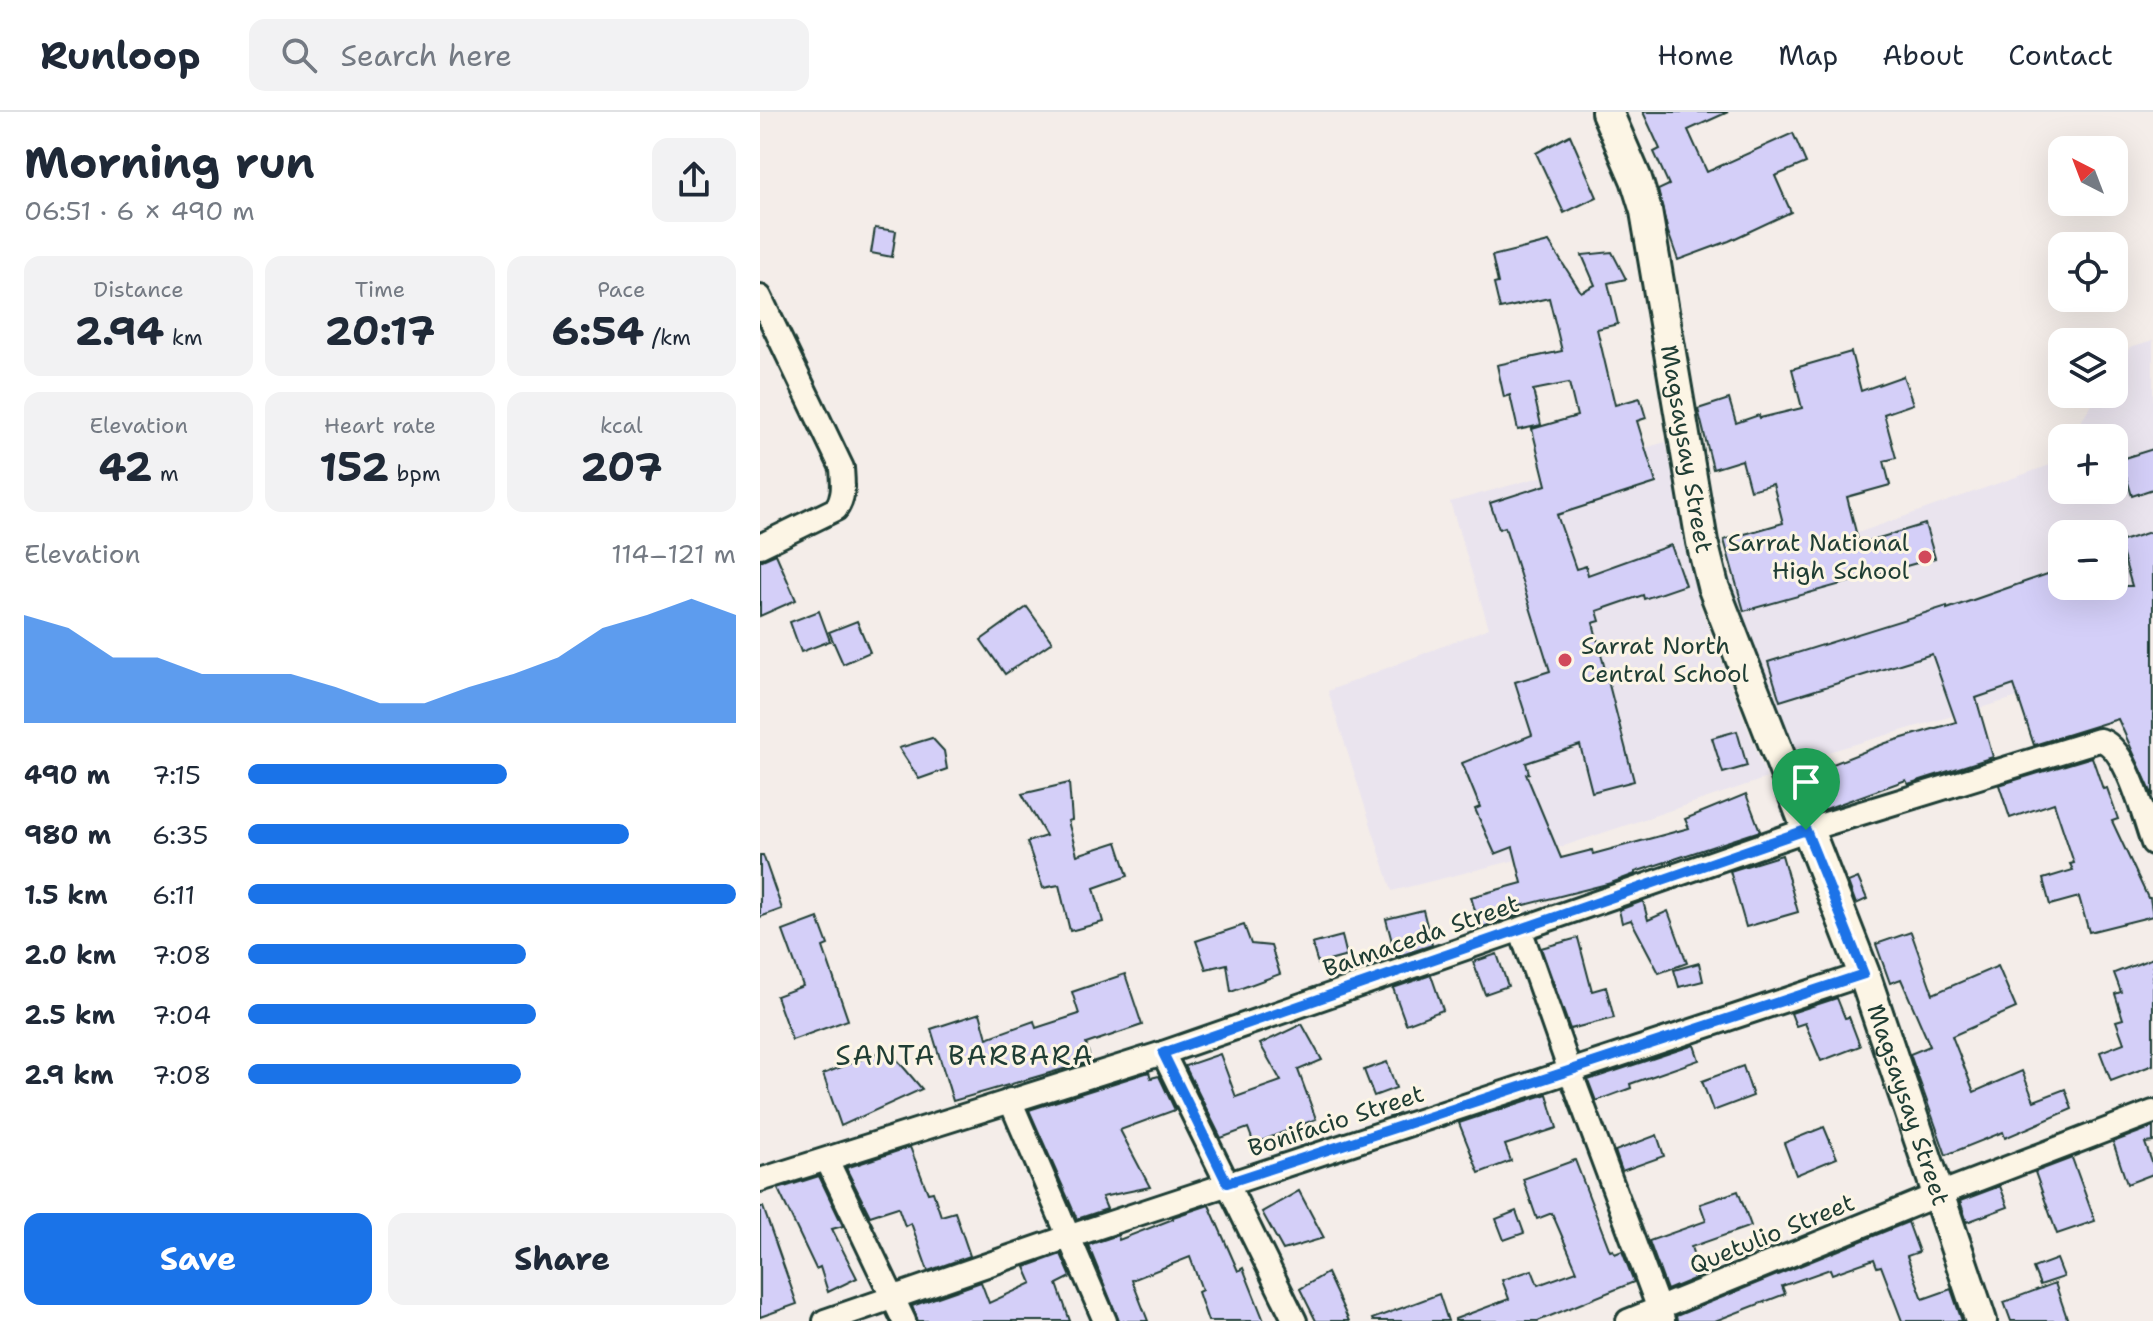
<!DOCTYPE html>
<meta charset="utf-8">
<style>
:root{--surface:#fff;--page:#f2f2f3;--text:#1f2937;--muted:#747a83;--line:#e0e1e3;--accent:#1a73e8}
body{margin:0;font-family:"Shantell Sans",sans-serif;background:var(--page);color:var(--text);height:100vh;display:flex;flex-direction:column;font-size:30px;white-space:nowrap}
*{box-sizing:border-box;margin:0}
p{font-size:26px;color:var(--muted)}
.icon{flex:none;width:44px;height:44px;fill:none;stroke:currentColor;stroke-width:2;stroke-linecap:round;stroke-linejoin:round}
.map{position:relative;flex:1;overflow:hidden}
.drawer{display:flex;flex-direction:column;background:var(--surface);width:760px}
.drawer>*{flex:none}
.needle{width:52px;rotate:318deg}
.controls{position:absolute;left:1288px;top:24px;display:grid;gap:16px}
.controls a{display:grid;place-items:center;width:80px;height:80px;border-radius:16px;background:var(--surface);box-shadow:0 8px 32px #0002;font-size:40px}
.pin{position:absolute;display:grid;place-items:center;width:68px;height:68px;color:#fff;margin:-82px -34px;border-radius:50% 50% 50% 0;rotate:-45deg;box-shadow:0 0 8px #0007}
.pin .icon{rotate:45deg}
.round{display:grid;place-items:center;flex:none;width:84px;height:84px;border-radius:16px;background:var(--page)}
.overview{display:flex;align-items:center;justify-content:space-between;height:136px;padding:0 24px}
h1{font-size:44px;font-weight:700;line-height:60px}
.stats{display:grid;grid-template-columns:repeat(3,1fr);gap:12px;height:136px;padding:8px 24px}
.stats div{display:grid;align-content:center;border-radius:16px;background:var(--page);text-align:center}
.stats b{font-size:40px;font-weight:700}
.stats small{font-size:22px;font-weight:400}
.stats p{font-size:22px}
.chart{height:224px;padding:16px 24px}
.chart p{display:flex;justify-content:space-between}
.chart svg{width:100%;height:144px;margin-top:8px;fill:var(--accent);opacity:.7}
.primary-button{display:flex;gap:16px;margin-top:auto;padding:16px 24px}
.primary-button a{flex:1;height:92px;border-radius:16px;background:var(--accent);color:#fff;font-size:32px;font-weight:700;line-height:92px;text-align:center}
.primary-button a+a{background:var(--page);color:var(--text)}
ul{padding:0 24px;list-style:none;font-size:26px}
li{display:grid;grid-template-columns:128px 96px 1fr;align-items:center;height:60px}
li i{height:20px;border-radius:10px;background:var(--accent)}
header{display:flex;align-items:center;gap:48px;box-sizing:border-box;height:112px;padding:0 40px;background:var(--surface);border-bottom:2px solid var(--line)}
header strong{font-size:38px}
nav{display:flex;gap:44px;margin-inline-start:auto;font-size:28px}
.search{width:560px;height:72px;background:var(--page);display:flex;align-items:center;gap:20px;box-sizing:border-box;padding:0 28px;border-radius:16px;color:var(--muted);font-size:30px}
main{display:flex;flex:1;min-height:0}
.map>svg:first-child{display:block}
.built{fill:#eae4ee;fill-rule:evenodd}
.building{fill:#d4cff8;stroke:#1f3d34;stroke-width:2}
.lines{fill:none;stroke-linecap:round;stroke-linejoin:round}
.minor-casing{stroke:#1f3d34;stroke-width:28}
.secondary-casing{stroke:#1f3d34;stroke-width:36}
.minor{stroke:#fcf5e5;stroke-width:22}
.secondary{stroke:#fcf5e5;stroke-width:30}
.route-casing{stroke:#fff;stroke-width:16}
.route{stroke:#1a73e8;stroke-width:10}
.poi-dot{fill:#d1495b;stroke:#fcf5e5;stroke-width:3}
.labels{text-anchor:middle;stroke-width:6;stroke-linejoin:round;paint-order:stroke}
.street-label{font-size:24px;fill:#1f3d34;stroke:#fcf5e5}
.poi-label{font-size:24px;fill:#1f3d34;stroke:#fcf5e5;text-anchor:end}
.quarter-label{font-size:28px;letter-spacing:2px;fill:#1f3d34;stroke:#fcf5e5}
</style>
<header>
<strong>Runloop</strong>
<div class="search"><svg class="icon" aria-label="search" viewBox="0 0 24 24"><circle cx="10" cy="10" r="6"/><path d="M15 15l6 6"/></svg>Search here</div>
<nav><a>Home</a><a>Map</a><a>About</a><a>Contact</a></nav>
</header>
<main>
<section class="drawer">
<div class="overview"><div><h1>Morning run</h1><p>06:51 · 6 × 490 m</p></div><a class="round"><svg class="icon" aria-label="share" viewBox="0 0 24 24"><path d="M12 15V3M7 8l5-5 5 5M5 13v7h14v-7"/></svg></a></div>
<div class="stats">
<div><p>Distance</p><b>2.94<small> km</small></b></div>
<div><p>Time</p><b>20:17</b></div>
<div><p>Pace</p><b>6:54<small> /km</small></b></div>
</div>
<div class="stats">
<div><p>Elevation</p><b>42<small> m</small></b></div>
<div><p>Heart rate</p><b>152<small> bpm</small></b></div>
<div><p>kcal</p><b>207</b></div>
</div>
<div class="chart"><p><span>Elevation</span>114–121 m</p>
<svg viewBox="0 0 160 44" preserveAspectRatio="none"><path d="M0 44V11L10 15L20 24L30 24L40 29L50 29L60 29L70 33L80 38L90 38L100 33L110 29L120 24L130 15L140 11L150 6L160 11V44z"/></svg>
</div>
<ul>
<li><b>490 m</b>7:15<i style="width:53%"></i></li>
<li><b>980 m</b>6:35<i style="width:78%"></i></li>
<li><b>1.5 km</b>6:11<i style="width:100%"></i></li>
<li><b>2.0 km</b>7:08<i style="width:57%"></i></li>
<li><b>2.5 km</b>7:04<i style="width:59%"></i></li>
<li><b>2.9 km</b>7:08<i style="width:56%"></i></li>
</ul>
<div class="primary-button"><a>Save</a><a>Share</a></div>
</section>
<div class="map">
<svg width="1393" height="1209" viewBox="0 0 1393 1209">
<rect width="100%" height="100%" fill="#f4ede9"/>
<filter id="ink" filterUnits="userSpaceOnUse"><feTurbulence type="fractalNoise" baseFrequency=".0125" numOctaves="2"/><feDisplacementMap in="SourceGraphic" scale="16" xChannelSelector="R" yChannelSelector="G"/><feConvolveMatrix kernelMatrix="1 2 1 2 8 2 1 2 1" color-interpolation-filters="sRGB"/></filter>
<g filter="url(#ink)">
<!-- built -->
<g class="built">
<path d="M1393,228V546L1037,649L964,468L1293,352L1302,338V378H1354V326H1310L1339,282H1354V260L1370,235ZM1302,422H1354V474H1302Z"/>
<path d="M906,330L940,494L1007,666L780,742L632,779L568,579L729,516L690,390Z"/>
</g>
<!-- building -->
<g class="building">
<path d="M883,0H968L928,18L947,60L1033,21L1046,51L1015,64L1031,100L969,129L918,148L908,120L898,78L909,73L894,40L900,37Z"/>
<path d="M810,23L837,85L804,101L776,41Z"/>
<path d="M115,116L136,119L132,145L111,141Z"/>
<path d="M789,130L821,180L835,173L822,143L852,140L866,167L848,171L858,212L837,217L855,293L880,286L886,306L877,309L896,371L797,403L816,457L826,454L828,463L911,433L925,473L884,487L883,483L837,499L840,509L833,511L874,669L832,680L820,633L766,651L769,661L766,662L801,746L832,738L833,742L929,716L925,707L986,682L1000,719L875,760V762L851,771L753,796L755,804L720,816L711,785L762,771L753,735L735,742L715,697L720,695L702,651L772,623L755,570L790,559L745,415L739,417L730,391L786,373L772,317L817,304L809,271L773,278L781,313L758,318L750,283L744,285L737,253L802,239L789,186L740,197L734,172L738,171L732,144Z"/>
<path d="M1091,240L1101,279L1143,264L1153,292L1124,302L1136,346L1124,349L1130,373L1087,385L1099,432L1165,412L1175,446L984,499L964,428L1023,411L1013,372L990,378L982,348L953,357L938,297L969,287L976,311L999,303L1000,306L1042,296L1032,257Z"/>
<path d="M1393,337V377L1372,384L1361,347Z"/>
<path d="M1393,419V684L1358,607L1274,633L1254,573L1216,586L1233,645L1148,672L1146,668L1060,699L1043,655L1066,648L1068,654L1126,631L1196,610L1172,542L1020,589L1008,550L1187,494V497L1302,457V474H1372L1359,430Z"/>
<path d="M16,442L36,488L0,504V449Z"/>
<path d="M267,495L292,530L245,562L221,528Z"/>
<path d="M59,499L70,529L41,540L30,510Z"/>
<path d="M97,509L110,540L83,552L69,520Z"/>
<path d="M977,619L987,654L963,661L952,626Z"/>
<path d="M172,626L184,639L187,657L159,667L139,636Z"/>
<path d="M1332,645L1343,677L1347,676L1358,707L1352,709L1388,786H1390L1393,804L1329,820L1319,785L1290,793L1283,767L1313,758L1310,752L1314,751L1294,691L1250,706L1239,673Z"/>
<path d="M309,671L312,708L308,709L317,743L357,730L368,764L334,776L343,810L310,819L299,773L283,776L267,730L286,724L262,682Z"/>
<path d="M0,743H3L22,797L0,805Z"/>
<path d="M1022,743L1038,800L986,815L970,759Z"/>
<path d="M1098,766L1107,787L1096,792L1088,770Z"/>
<path d="M883,789L888,808L908,799L927,851L899,861L871,808L862,811L859,798Z"/>
<path d="M663,798L672,833L636,845L626,807Z"/>
<path d="M58,806L68,833L63,835L88,908L32,928L16,884L43,874L23,819Z"/>
<path d="M484,813L491,832L511,834L520,862L471,880L467,852L446,857L436,829Z"/>
<path d="M1151,820L1173,882L1238,854L1256,896L1192,924L1214,980L1262,959L1274,989L1305,977L1312,997L1245,1026L1243,1020L1186,1043L1150,942L1170,934L1141,867L1130,871L1116,832Z"/>
<path d="M582,824L587,844L558,852L552,832Z"/>
<path d="M818,826L832,879L846,875L854,906L810,917L781,836Z"/>
<path d="M737,842L748,874L725,882L713,850Z"/>
<path d="M1393,846V953L1351,969L1340,940L1364,931L1356,909L1363,907L1355,882L1361,880L1354,861Z"/>
<path d="M939,851L943,869L919,875L914,858Z"/>
<path d="M365,862L382,913L326,932L331,949L193,989L171,917L220,901L227,926L274,909L276,916L319,902L312,880Z"/>
<path d="M671,863L683,898L646,912L633,876Z"/>
<path d="M1077,886L1085,906L1089,905L1100,934L1061,949L1045,911L1036,914L1031,901Z"/>
<path d="M542,912L562,948L538,958L556,1007L494,1032L488,1016L461,1026L425,954L460,942L476,985L521,969L500,932Z"/>
<path d="M934,933L939,948L870,972L871,976L836,989L828,968Z"/>
<path d="M128,937L162,977L81,1014L63,962Z"/>
<path d="M627,950L636,976L614,984L604,958Z"/>
<path d="M983,954L993,984L953,999L942,969Z"/>
<path d="M389,960L391,966L399,964L415,998L360,1018L390,1075L342,1085L347,1097L317,1107L269,998Z"/>
<path d="M787,982L797,1016L745,1033L751,1049L719,1061L699,1011Z"/>
<path d="M1064,1015L1077,1046L1036,1063L1024,1031Z"/>
<path d="M1393,1015V1030L1385,1031L1393,1053V1062L1367,1072L1353,1030Z"/>
<path d="M897,1023L904,1044L862,1059L855,1039Z"/>
<path d="M150,1035L168,1081L173,1080L181,1104L195,1100L210,1144L168,1159L151,1111L145,1114L138,1095L110,1104L86,1056Z"/>
<path d="M1312,1046L1335,1109L1297,1122L1275,1060Z"/>
<path d="M815,1048L850,1139L853,1138L855,1142L862,1139L874,1170L778,1209H695V1207L749,1187L742,1168L772,1158L778,1173L817,1159L792,1101L777,1107L763,1067Z"/>
<path d="M59,1064L83,1114L72,1117L97,1166L68,1180L60,1155L56,1157L18,1077Z"/>
<path d="M1240,1074L1248,1095L1207,1110L1200,1089Z"/>
<path d="M539,1079L564,1126L523,1138L502,1100Z"/>
<path d="M978,1079L991,1114L931,1135L941,1164L907,1178L889,1129L946,1109L940,1092Z"/>
<path d="M449,1093L478,1159L483,1156L504,1209H448L438,1180L442,1178L430,1145L372,1168L388,1209H359L328,1133L358,1123L359,1128L413,1107V1105Z"/>
<path d="M0,1095H3L37,1192L0,1205Z"/>
<path d="M756,1099L764,1121L744,1128L736,1107Z"/>
<path d="M1148,1110L1159,1140L1147,1144L1163,1187L1191,1177L1202,1209H1142L1121,1154L1117,1155L1114,1147L1072,1162L1070,1157L1022,1174L1025,1182L955,1209H917L916,1204Z"/>
<path d="M301,1142L311,1165L297,1172L310,1209H158L152,1194L221,1170L229,1191L272,1171L265,1155Z"/>
<path d="M1297,1147L1304,1165L1280,1173L1273,1156Z"/>
<path d="M567,1161L589,1209H556L540,1177Z"/>
<path d="M1295,1171L1308,1209H1251L1244,1190Z"/>
<path d="M679,1182L688,1209H613L612,1207Z"/>
</g>
<g class="lines">
<defs>
<g id="minor">
<path d="M0,185L82,356C83,371 85,384 76,397L0,434"/>
<path d="M760,817L810,959L903,1208"/>
<path d="M403,941L535,1209"/>
<path d="M250,988L345,1209"/>
<path d="M67,1048L144,1209"/>
<path d="M0,1068L403,941L1046,718L1339,628C1366,632 1384,706 1393,731"/>
<path d="M65,1209L308,1125L1104,862"/>
<path d="M868,1209L1177,1083L1393,1000"/>
</g>
<g id="secondary">
<path id="s1" d="M847,0L876,67L886,99L942,430L953,474L1104,862L1221,1209"/>
</g>
</defs>
<!-- minor casing -->
<use href="#minor" class="minor-casing"/>
<!-- secondary casing -->
<use href="#secondary" class="secondary-casing"/>
<!-- minor -->
<use href="#minor" class="minor"/>
<!-- secondary -->
<use href="#secondary" class="secondary"/>
</g>
</g>
<g class="lines" filter="url(#ink)">
<defs>
<path id="route" d="M1046,718L1104,862L467,1071L403,941Z"/>
</defs>
<!-- route casing -->
<use href="#route" class="route-casing"/>
<!-- route -->
<use href="#route" class="route"/>
</g>
<!-- markers -->
<g class="poi-dot">
<circle cx="1165" cy="445" r="8"/>
<circle cx="805" cy="548" r="8"/>
</g>
<g class="labels">
<!-- street labels -->
<g class="street-label">
<text dy="8" stroke="none"><textPath href="#s1" startOffset="348">Magsaysay Street</textPath></text>
<text transform="translate(661 824) rotate(-19)" y="8">Balmaceda Street</text>
<text dy="8" stroke="none"><textPath href="#s1" startOffset="1042">Magsaysay Street</textPath></text>
<text transform="translate(576 1009) rotate(-18)" y="8">Bonifacio Street</text>
<text transform="translate(1012 1122) rotate(-22)" y="8">Quetulio Street</text>
</g>
<!-- poi labels -->
<g class="poi-label">
<text x="1149" y="439">Sarrat National<tspan x="1149" dy="28">High School</tspan></text>
<text x="821" y="542" text-anchor="start">Sarrat North<tspan x="821" dy="28">Central School</tspan></text>
</g>
<!-- quarter labels -->
<g class="quarter-label">
<text x="205" y="953">SANTA BARBARA</text>
</g>
</g>
</svg>
<div class="controls">
<a><svg class="needle" viewBox="-14 -14 28 28"><path d="M0-13l5 13h-10z" fill="#e53935"/><path d="M0 13l5-13h-10z" fill="#747a83"/></svg></a>
<a><svg class="icon" aria-label="locate" viewBox="0 0 24 24"><circle cx="12" cy="12" r="6"/><path d="M12 2v4M12 18v4M2 12h4M18 12h4"/></svg></a>
<a><svg class="icon" aria-label="layers" viewBox="0 0 24 24"><path d="M12 4l9 5-9 5-9-5zM3 14l9 5 9-5"/></svg></a>
<a>+</a>
<a>−</a>
</div>
<div class="pin" style="left:1046px;top:718px;background:#1e9e55"><svg class="icon" aria-label="arrive" viewBox="0 0 24 24"><path d="M6 21V4h12l-3 4 3 4H6"/></svg></div>
</div>
</main>
